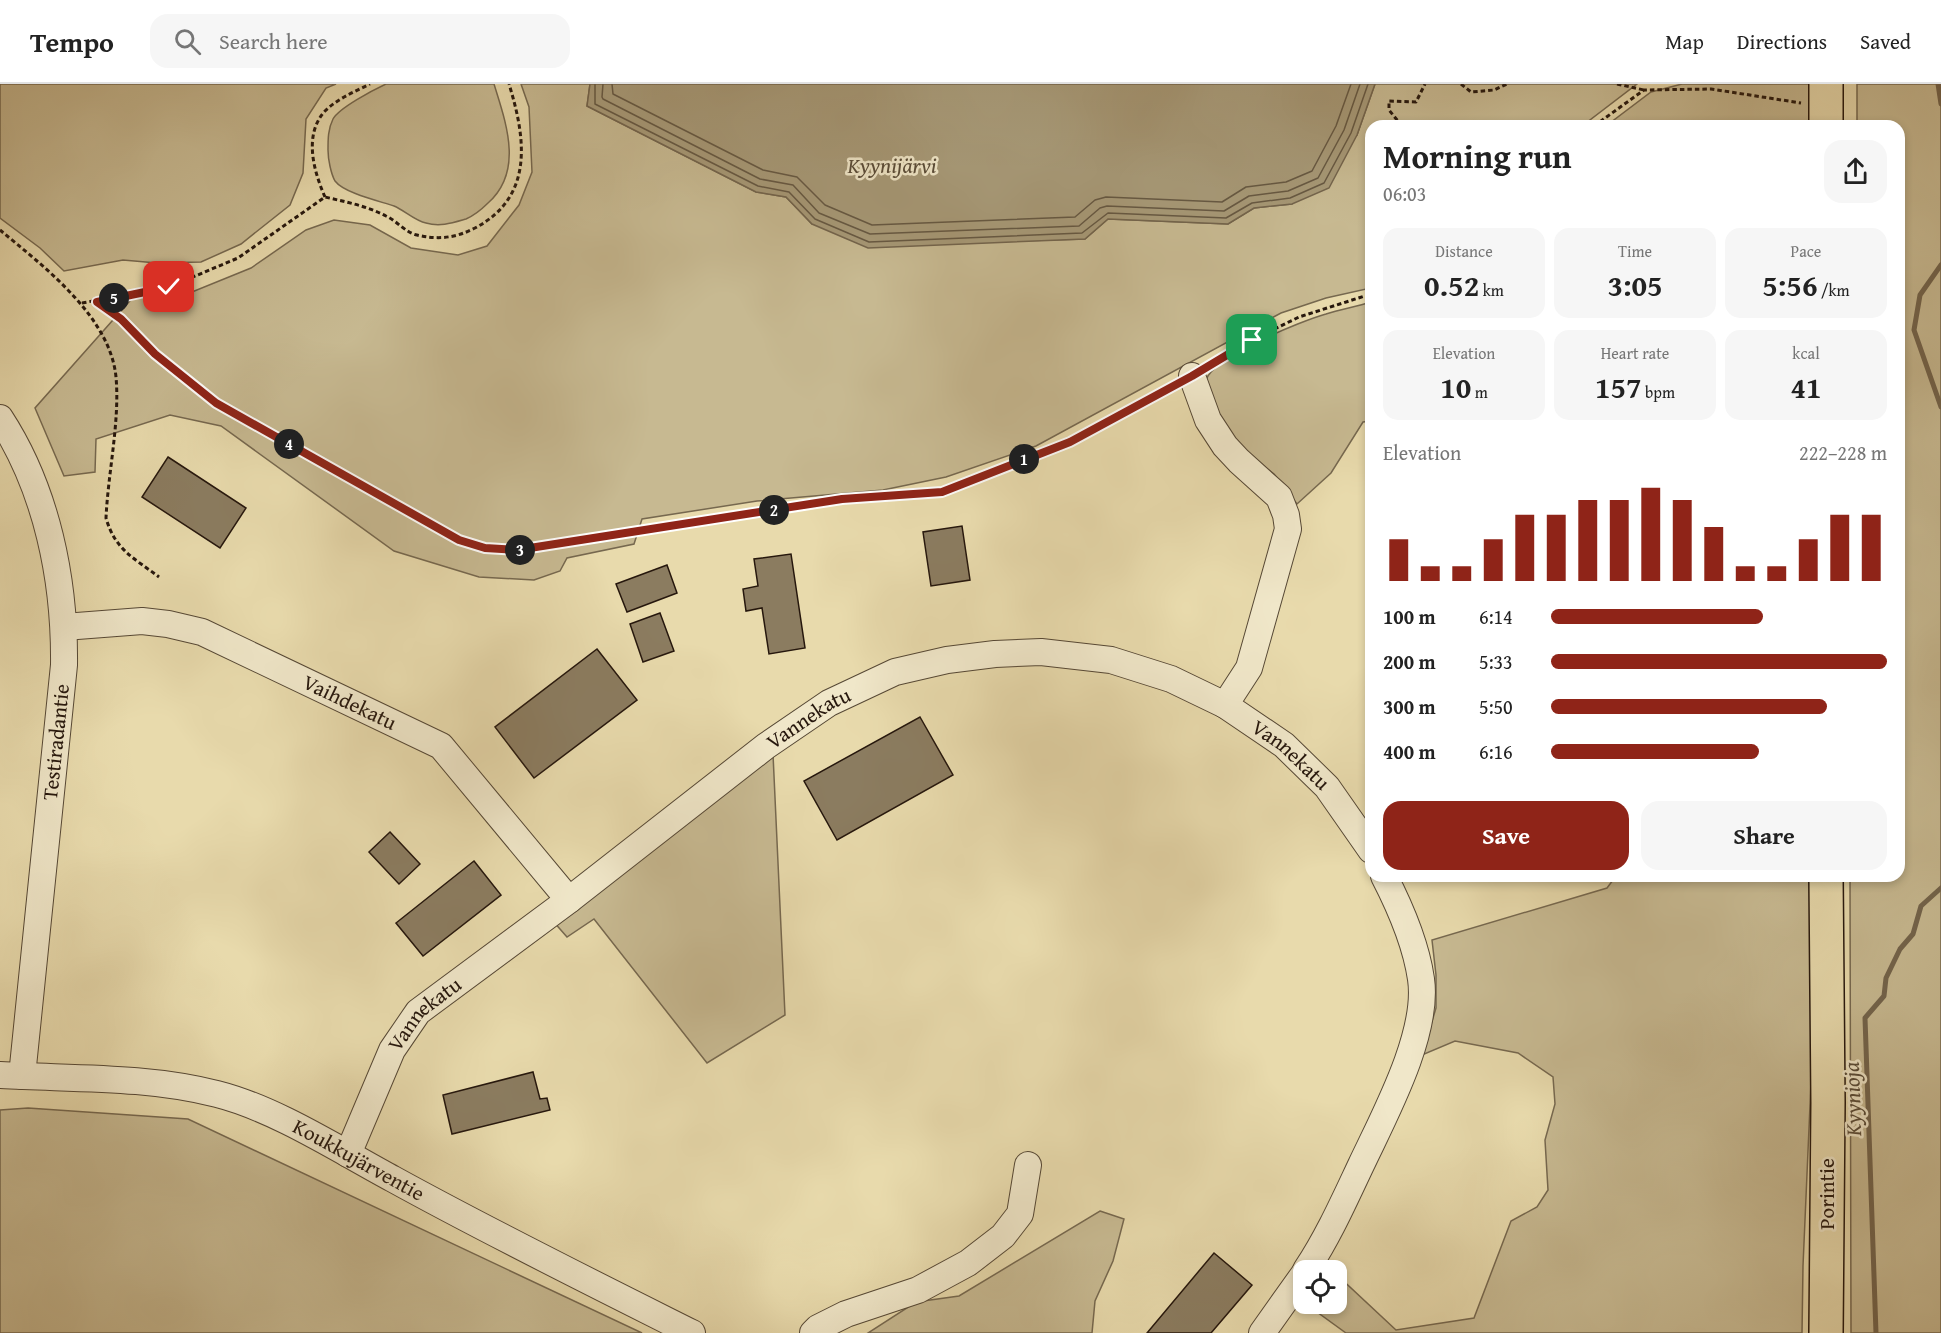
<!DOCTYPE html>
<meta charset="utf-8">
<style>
:root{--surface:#fff;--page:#f6f6f6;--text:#222;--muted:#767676;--line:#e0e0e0;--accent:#8f2418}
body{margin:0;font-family:"Gentium Book Plus",serif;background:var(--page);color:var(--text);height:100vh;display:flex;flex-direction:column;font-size:22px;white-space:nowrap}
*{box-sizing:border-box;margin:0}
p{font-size:20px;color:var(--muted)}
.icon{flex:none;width:33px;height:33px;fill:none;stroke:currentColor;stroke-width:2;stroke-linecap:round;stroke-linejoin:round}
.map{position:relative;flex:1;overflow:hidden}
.details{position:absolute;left:1365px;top:36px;width:540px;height:762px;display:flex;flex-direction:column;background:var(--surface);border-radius:18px;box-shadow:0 3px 9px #0003}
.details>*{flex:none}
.tools{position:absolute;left:1293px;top:1176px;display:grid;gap:12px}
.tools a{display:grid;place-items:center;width:54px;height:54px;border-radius:12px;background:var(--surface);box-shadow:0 3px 9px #0003;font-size:30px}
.pin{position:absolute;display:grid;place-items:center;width:51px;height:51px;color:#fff;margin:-26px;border-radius:12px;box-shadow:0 3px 9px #0006}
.km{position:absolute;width:30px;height:30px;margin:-15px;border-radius:50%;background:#222;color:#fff;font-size:16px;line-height:30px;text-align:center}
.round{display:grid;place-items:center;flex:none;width:63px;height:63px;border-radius:18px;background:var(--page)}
.summary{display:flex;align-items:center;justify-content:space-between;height:102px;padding:0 18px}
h1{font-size:33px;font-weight:700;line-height:45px}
.stats{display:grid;grid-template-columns:repeat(3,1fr);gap:9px;height:102px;padding:6px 18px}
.stats div{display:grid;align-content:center;border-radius:15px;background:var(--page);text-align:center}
.stats b{font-size:30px;font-weight:700}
.stats small{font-size:16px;font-weight:400}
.stats p{font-size:16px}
.chart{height:168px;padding:12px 18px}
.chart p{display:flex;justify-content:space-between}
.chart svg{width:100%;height:108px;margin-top:6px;stroke:var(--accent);stroke-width:6}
.button{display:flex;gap:12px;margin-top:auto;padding:12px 18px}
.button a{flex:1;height:69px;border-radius:18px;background:var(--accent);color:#fff;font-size:24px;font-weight:700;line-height:69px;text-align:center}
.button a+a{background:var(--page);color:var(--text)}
ul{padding:0 18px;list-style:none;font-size:20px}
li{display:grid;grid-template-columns:96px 72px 1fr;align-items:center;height:45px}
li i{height:15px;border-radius:8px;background:var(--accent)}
header{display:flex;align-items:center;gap:36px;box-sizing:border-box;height:84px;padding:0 30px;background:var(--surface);border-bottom:2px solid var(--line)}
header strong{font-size:28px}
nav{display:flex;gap:33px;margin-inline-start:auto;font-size:21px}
.search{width:420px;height:54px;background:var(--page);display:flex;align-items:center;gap:15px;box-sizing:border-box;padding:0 21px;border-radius:18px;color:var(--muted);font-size:22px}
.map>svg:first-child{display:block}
.green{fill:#c7b991;stroke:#76684f;stroke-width:1.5}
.water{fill:#a69876;stroke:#73644c;stroke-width:1.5}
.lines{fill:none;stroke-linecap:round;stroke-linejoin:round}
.shore{stroke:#665842;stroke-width:1.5}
.stream{stroke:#73644c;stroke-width:5}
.building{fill:#8b7c60;stroke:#26170d;stroke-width:1.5}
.minor-casing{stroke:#564835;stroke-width:28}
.highway-casing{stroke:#26170d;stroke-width:36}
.path{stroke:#26170d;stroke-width:3;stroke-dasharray:4.5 3;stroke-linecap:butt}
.minor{stroke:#f0e7c9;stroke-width:26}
.highway{stroke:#e8daac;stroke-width:33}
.route-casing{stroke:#fff;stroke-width:12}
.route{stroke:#8f2418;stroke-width:8}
.labels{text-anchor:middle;stroke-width:5;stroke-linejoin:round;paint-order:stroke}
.street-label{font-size:21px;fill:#26170d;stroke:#f0e7c9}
.water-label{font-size:22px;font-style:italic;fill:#594b37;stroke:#f0e7c9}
</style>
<header>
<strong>Tempo</strong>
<div class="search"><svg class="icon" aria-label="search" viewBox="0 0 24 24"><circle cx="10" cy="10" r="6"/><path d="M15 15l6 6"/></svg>Search here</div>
<nav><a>Map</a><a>Directions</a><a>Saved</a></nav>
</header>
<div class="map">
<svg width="1941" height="1249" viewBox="0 0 1941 1249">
<rect width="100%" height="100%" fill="#e8daac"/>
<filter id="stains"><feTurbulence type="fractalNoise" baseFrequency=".00333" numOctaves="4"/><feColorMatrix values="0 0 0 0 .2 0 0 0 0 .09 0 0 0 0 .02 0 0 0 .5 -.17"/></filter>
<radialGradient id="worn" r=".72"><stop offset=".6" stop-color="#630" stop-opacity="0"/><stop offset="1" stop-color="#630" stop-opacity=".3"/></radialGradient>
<!-- green -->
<g class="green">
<path d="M0,0H336L326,4L306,35L303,89L290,121L241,160L201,178L157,179L123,176L64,187L40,164L0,134Z"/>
<path d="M386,0H494C506,39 524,87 488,119C481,126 475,131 466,135C452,139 440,143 426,139C415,137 404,126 394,122C379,117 344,109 335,97C331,90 328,75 328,66C328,55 328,45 333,35C339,24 373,6 386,0Z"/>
<path d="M521,0H590L587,22L756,108L786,113L812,140L1014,157L1085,155L1108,135L1228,140L1254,124L1292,120L1357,51L1375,0H1637L1582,42H1371V204L1326,214L1281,229L1036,362L946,393L883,406L757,417L642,435L634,460L567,474L560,487L534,496L479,493L394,467L221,342L170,331L96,355L95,388L64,392L35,324L136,210L192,208L251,184L306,146L334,136L370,141L411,164L458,171L487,162L519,121L532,88L529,23Z"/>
<path d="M1682,0H1810V42H1606L1651,8Z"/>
<path d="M1857,0H1941V1249H1851L1850,792H1899V42H1857Z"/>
<path d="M1371,218V337L1363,338L1331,389L1297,420L1274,390L1238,363L1223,340L1206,296C1213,273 1301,237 1326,230C1341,225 1356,223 1371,218Z"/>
<path d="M773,670L785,931L707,979L594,835L567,853L553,837Z"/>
<path d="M1616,792H1811V998L1803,1182L1802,1249H1346L1306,1220H1336L1337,1191L1396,1246L1474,1234L1511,1137L1537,1123L1548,1106L1545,1056L1555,1020L1553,993L1518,969L1455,957L1422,971L1436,924V891L1432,856L1607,804Z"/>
<path d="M28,1024L188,1035L642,1249H0V1026Z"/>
<path d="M1100,1127L1124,1135L1113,1177L1095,1217L1092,1249H868L916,1218L959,1212Z"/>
</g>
<!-- water -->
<path class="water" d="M590,0H1375L1357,51L1329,104L1292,120L1254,124L1228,140L1108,135L1085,155L868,164L812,140L786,113L756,108L587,22Z"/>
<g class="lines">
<!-- shore -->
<g class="shore">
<path d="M595,0V20L758,102L789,108L815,135L869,158L1082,149L1108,129L1226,134L1252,119L1290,114L1324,99L1351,49L1368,0"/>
<path d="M603,0L602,13L603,15L760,95L793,101L819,129L870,150L1079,142L1100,124L1107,122L1224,127L1249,112L1288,107L1318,94L1344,46L1360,0"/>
<path d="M612,0L613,10L763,86L797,93L825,121L872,141L1075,133L1095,116L1106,113L1222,118L1246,103L1286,98L1312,87L1336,42L1351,0"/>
</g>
<!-- stream -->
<g class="stream">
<path d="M1938,0L1941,20"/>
<path d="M1941,181L1920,211L1914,246L1941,323"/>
<path d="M1876,1249L1865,934L1884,912L1886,894L1900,865L1913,850L1921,822L1941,804"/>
</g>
</g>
<!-- building -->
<g class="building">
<path d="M168,373L246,424L220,464L142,413Z"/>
<path d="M962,442L970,496L931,502L923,448Z"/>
<path d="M791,470L805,564L769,570L762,524L746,527L743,505L758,502L754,475Z"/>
<path d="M667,481L677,509L627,528L616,500Z"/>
<path d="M660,529L674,567L643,578L630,540Z"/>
<path d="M597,565L637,616L534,694L495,643Z"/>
<path d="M920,633L953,691L837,756L804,697Z"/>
<path d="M390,748L420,780L399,800L369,768Z"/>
<path d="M474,777L501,811L423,872L396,839Z"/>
<path d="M533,988L540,1015L547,1014L550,1026L452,1050L443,1011Z"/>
<path d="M1214,1169L1252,1201L1211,1249H1147Z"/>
</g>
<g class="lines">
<defs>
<g id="minor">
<path d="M1192,292L1208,336L1225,362L1239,377L1279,413L1286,431L1288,445L1249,584L1225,621"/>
<path d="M0,334C47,406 65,496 64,581L22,992"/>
<path id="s1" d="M64,543L142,537L168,540L202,548L441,662L569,816"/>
<path id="s2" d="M0,991C72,995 147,992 217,1010C276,1025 339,1066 393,1095C491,1149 592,1199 692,1249"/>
<path id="s3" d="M348,1070L392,966L418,928L569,816L766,662L829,619L895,588L947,576L995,570L1041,568L1111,576L1171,595L1225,621L1284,661L1327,703L1371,766"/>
<path d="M1306,1186C1328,1153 1344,1117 1361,1081C1384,1032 1429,950 1421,895C1416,860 1400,823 1384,792"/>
<path d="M813,1249L818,1244L846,1230L918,1206L968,1179L1003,1152L1020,1130L1028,1081"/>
<path d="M1262,1249L1304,1190"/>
</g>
<g id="highway">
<path d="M1826,42V0"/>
<path d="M1826,792L1828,1019L1826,1249"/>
</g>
</defs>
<!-- minor casing -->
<use href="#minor" class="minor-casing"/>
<!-- highway casing -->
<use href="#highway" class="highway-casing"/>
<!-- path -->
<g class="path">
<path d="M1461,0L1471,8L1494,6L1507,0"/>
<path d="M1617,0L1644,6"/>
<path d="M1402,42L1389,26V17L1416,18L1425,0"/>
<path d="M1594,42L1644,6L1711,5L1801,19"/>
<path d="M325,113C314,88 303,51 325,27C337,15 354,8 370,0"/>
<path d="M0,146C43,182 110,232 116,293C120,337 108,389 106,434C115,466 134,474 159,493"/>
<path d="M97,218L121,235L155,270L216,319L459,456L485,464L517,467L841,415L942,408L1070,358L1174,301"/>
<path d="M82,219L169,203L238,174L325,113C346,118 367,122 386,132C397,137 406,149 417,151C438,156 456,154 475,144C534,113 526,55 509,0"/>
<path d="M1209,282L1252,256L1299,233L1371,210"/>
</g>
<!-- minor -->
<use href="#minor" class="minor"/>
<!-- highway -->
<use href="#highway" class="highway"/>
</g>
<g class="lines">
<defs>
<path id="route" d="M169,203L97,218L121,235L155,270L216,319L459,456L485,464L517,466L842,415L942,408L1070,358L1192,292L1252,256"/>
</defs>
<!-- route casing -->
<use href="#route" class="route-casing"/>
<!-- route -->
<use href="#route" class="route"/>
</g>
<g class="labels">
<!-- street labels -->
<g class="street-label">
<text dy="7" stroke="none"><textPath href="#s1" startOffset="303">Vaihdekatu</textPath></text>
<text dy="7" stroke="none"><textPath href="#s3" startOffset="648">Vannekatu</textPath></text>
<text transform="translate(56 658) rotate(-84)" y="7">Testiradantie</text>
<text dy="7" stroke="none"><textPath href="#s3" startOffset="1170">Vannekatu</textPath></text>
<text dy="7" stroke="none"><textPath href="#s3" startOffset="162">Vannekatu</textPath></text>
<text dy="7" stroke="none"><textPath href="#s2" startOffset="375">Koukkujärventie</textPath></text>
<text transform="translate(1827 1110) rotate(-90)" y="7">Porintie</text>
</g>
<!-- water labels -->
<g class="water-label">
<text x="892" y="89">Kyynijärvi</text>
<text transform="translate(1852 1015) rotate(-92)" y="8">Kyynioja</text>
</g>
</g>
<rect width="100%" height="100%" filter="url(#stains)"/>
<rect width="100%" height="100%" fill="url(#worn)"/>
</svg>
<div class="tools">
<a><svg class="icon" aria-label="locate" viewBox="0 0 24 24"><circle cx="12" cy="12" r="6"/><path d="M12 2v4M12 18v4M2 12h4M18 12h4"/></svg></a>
</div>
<div class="pin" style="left:1252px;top:256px;background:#1e9e55"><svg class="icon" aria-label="arrive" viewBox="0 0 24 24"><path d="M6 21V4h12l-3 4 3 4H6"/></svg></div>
<div class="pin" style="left:169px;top:203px;background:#d93025"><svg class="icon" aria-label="check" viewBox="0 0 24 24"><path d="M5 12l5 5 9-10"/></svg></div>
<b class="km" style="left:1024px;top:375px">1</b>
<b class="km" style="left:774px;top:426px">2</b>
<b class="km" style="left:520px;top:466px">3</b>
<b class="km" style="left:289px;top:360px">4</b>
<b class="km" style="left:114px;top:214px">5</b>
<section class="details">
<div class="summary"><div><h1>Morning run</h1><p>06:03</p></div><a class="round"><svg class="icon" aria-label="share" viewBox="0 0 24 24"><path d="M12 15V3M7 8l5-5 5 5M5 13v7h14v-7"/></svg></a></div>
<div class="stats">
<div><p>Distance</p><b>0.52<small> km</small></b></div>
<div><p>Time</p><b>3:05</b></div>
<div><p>Pace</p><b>5:56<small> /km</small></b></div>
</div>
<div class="stats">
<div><p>Elevation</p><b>10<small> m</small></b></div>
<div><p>Heart rate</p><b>157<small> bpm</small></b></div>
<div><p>kcal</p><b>41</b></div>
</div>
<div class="chart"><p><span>Elevation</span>222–228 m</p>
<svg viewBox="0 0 160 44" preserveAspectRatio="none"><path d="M5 44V27M15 44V38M25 44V38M35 44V27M45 44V17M55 44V17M65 44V11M75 44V11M85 44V6M95 44V11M105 44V22M115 44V38M125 44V38M135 44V27M145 44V17M155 44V17"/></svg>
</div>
<ul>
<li><b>100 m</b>6:14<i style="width:63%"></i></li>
<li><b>200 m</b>5:33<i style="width:100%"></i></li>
<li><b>300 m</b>5:50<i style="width:82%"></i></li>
<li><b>400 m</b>6:16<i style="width:62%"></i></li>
</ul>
<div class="button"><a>Save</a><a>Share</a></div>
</section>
</div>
